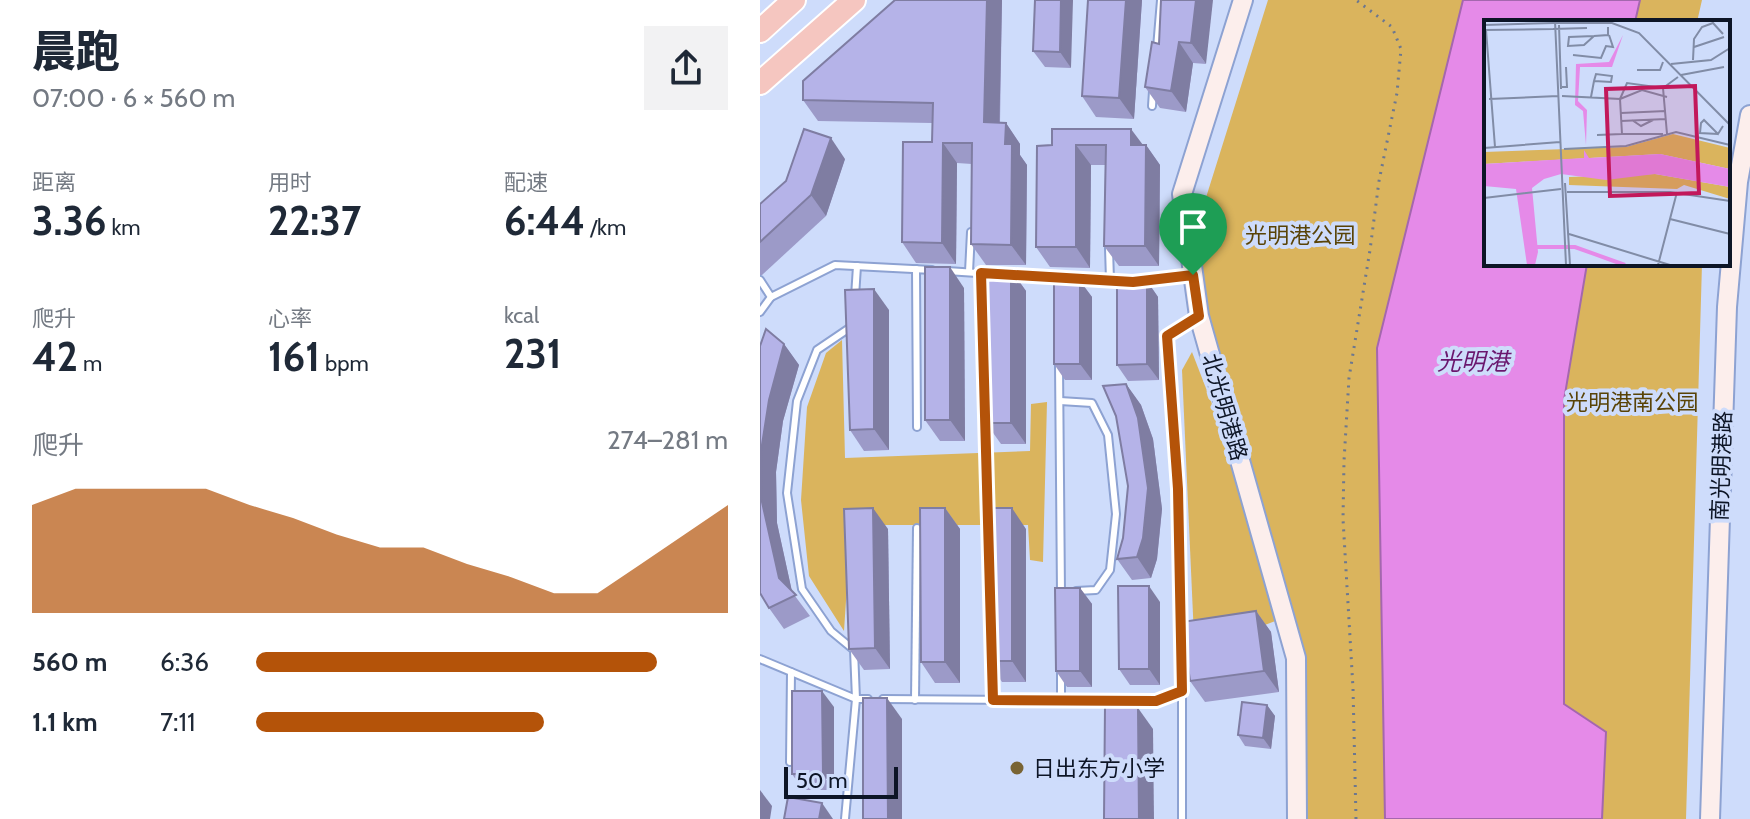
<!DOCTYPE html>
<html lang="zh">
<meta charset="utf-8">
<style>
:root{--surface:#fff;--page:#f2f2f3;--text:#1f2937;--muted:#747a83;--accent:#b45309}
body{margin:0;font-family:Cabin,"Noto Sans SC",sans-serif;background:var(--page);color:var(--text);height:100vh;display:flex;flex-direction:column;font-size:30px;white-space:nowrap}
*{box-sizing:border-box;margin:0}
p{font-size:26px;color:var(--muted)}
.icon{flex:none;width:44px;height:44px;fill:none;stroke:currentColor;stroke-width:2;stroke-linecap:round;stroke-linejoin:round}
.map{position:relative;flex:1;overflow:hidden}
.panel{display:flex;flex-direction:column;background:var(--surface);width:760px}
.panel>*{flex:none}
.scale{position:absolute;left:24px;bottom:20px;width:114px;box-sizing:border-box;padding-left:8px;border:4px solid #0d1526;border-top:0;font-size:22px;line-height:28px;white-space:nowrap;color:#0d1526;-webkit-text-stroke:6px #cedcfb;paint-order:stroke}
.pin{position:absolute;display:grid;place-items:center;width:68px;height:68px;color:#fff;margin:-82px -34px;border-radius:50% 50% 50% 0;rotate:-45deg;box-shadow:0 0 8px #0007}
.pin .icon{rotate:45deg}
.round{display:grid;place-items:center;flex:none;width:84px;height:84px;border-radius:0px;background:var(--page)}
.headline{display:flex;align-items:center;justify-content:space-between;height:136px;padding:0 32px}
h1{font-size:44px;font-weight:800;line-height:60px}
.metrics{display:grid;grid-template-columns:repeat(3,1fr);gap:12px;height:136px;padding:8px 32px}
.metrics div{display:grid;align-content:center}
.metrics b{font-size:40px;font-weight:800}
.metrics small{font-size:22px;font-weight:400}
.metrics p{font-size:22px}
.chart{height:224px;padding:16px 32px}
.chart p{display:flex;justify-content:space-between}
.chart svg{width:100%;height:144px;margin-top:8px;fill:var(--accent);opacity:.7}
ul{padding:0 32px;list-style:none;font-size:26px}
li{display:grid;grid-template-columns:128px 96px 1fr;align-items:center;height:60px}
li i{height:20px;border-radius:10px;background:var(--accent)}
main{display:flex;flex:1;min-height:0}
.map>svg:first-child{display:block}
.green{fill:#dab45d}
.water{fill:#e58ae8;stroke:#a467ae;stroke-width:2}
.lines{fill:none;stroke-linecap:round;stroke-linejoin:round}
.lane-casing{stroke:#8da2d2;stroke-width:10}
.secondary-casing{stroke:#8da2d2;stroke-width:22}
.highway-casing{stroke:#fff;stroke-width:26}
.path{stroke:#6c778f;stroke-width:3;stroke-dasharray:2 6;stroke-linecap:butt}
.lane{stroke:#fff;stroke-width:6}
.secondary{stroke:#fceeec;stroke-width:18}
.highway{stroke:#f5c6c0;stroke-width:22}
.wall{fill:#9c9ac8}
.shaded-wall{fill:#7f7da2}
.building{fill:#b5b3e8;stroke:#7f7da2;stroke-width:2}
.route-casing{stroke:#fff;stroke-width:16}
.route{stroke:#b45309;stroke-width:10}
.poi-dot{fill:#796434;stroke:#cedcfb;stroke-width:3}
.labels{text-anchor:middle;stroke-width:8;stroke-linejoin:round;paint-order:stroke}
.park-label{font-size:22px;fill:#594307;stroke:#cedcfb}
.street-label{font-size:22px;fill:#0d1526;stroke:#cedcfb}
.poi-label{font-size:22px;fill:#0d1526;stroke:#cedcfb;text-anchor:start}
.water-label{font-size:24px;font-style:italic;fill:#6a176e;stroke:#cedcfb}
.inset-river{fill:none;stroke:#e58ae8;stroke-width:4}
.inset-road{fill:none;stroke:#818ca6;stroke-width:2}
.view{fill:#c2185b;fill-opacity:0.15;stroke:#c2185b;stroke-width:4}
.inset-edge{fill:none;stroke:#0d1526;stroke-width:4}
</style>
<main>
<section class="panel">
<div class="headline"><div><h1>晨跑</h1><p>07:00 · 6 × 560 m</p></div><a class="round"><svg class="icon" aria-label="share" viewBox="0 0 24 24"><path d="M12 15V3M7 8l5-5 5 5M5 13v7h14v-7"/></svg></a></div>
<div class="metrics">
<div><p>距离</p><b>3.36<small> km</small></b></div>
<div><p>用时</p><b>22:37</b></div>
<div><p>配速</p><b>6:44<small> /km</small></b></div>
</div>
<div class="metrics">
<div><p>爬升</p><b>42<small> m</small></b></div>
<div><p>心率</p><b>161<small> bpm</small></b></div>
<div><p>kcal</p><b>231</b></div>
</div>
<div class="chart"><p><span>爬升</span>274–281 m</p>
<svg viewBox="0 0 160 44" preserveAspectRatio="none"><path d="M0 44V11L10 6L20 6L30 6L40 6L50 11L60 15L70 20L80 24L90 24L100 29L110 33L120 38L130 38L140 29L150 20L160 11V44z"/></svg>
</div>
<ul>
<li><b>560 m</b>6:36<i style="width:85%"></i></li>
<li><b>1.1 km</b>7:11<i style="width:61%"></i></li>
</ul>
</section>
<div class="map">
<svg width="990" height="819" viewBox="0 0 990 819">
<rect width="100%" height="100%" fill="#cedcfb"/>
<!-- green -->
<g class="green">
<path d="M508,0H703L617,348L625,819H543L542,652L443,301L438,223Z"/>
<path d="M880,0H942L937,22H875Z"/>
<path d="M827,264H942L926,819H842L845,732L804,705V400Z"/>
<path d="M82,340L85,458L270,451L271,404L287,402L283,562L270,560L268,525H91L84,631L49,576L41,500L47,407L66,353Z"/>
<path d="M432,352L469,448L518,620L479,635L434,637L422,370Z"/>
</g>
<!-- water -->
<path class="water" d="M703,0H880L875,22H726V264H827L804,400V704L846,732L842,819H625L617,348Z"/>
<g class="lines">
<defs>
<g id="lane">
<path d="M397,48L401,0"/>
<path d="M392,106L393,91"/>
<path d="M349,248L350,280"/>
<path d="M156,269L157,427"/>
<path d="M187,271L232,274"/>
<path d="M209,272L211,232"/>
<path d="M221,273L228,513"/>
<path d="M247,274L373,282L431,275"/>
<path d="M0,280L11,297L0,312"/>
<path d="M11,297L75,265L172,270"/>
<path d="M95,297L97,266"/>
<path d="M299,365L301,594"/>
<path d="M300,401L332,403L348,435L356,514L350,570L336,590L316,591"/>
<path d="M0,659L96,699L94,650L71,631L42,589L27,493L37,401L57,350L91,327"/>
<path d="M232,660L233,700"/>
<path d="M301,673V700"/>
<path d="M422,691V819"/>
<path d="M123,699L396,701L422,691L418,489L407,336L435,318"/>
<path d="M155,700L157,528"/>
<path d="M30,762L31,672"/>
<path d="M85,819L96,699H108"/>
</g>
<g id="secondary">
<path d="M483,0L422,194L439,316L536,658L537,819"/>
<path d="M950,819L967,307L978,182L990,115"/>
</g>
<g id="highway">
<path d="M0,31L34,0"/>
<path d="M0,83L94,0"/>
</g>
</defs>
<!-- lane casing -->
<use href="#lane" class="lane-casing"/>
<!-- secondary casing -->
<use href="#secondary" class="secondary-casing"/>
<!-- highway casing -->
<use href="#highway" class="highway-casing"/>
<!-- path -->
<path class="path" d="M596,819L593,688L583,519L584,461L589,378L610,250L619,181L637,93L641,49L632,27L596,0"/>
<!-- lane -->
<use href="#lane" class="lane"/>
<!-- secondary -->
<use href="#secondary" class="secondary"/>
<!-- highway -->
<use href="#highway" class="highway"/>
</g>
<!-- wall -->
<g class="wall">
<path d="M135,0H242L240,123H246L260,144V155L267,165L266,265H226L211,244L212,164L197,163L196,264L156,263L142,242L172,142V123L58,121L43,100Z"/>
<path d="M275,0L311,68L285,67L273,51Z"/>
<path d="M328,0H382L374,119L336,117L322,96Z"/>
<path d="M401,0L446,64L433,63L426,112L400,108L385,87L399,44Z"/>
<path d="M292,145H386L400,165L399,266H359L344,246L345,165H331L330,268L290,267L276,247Z"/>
<path d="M85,159L66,216L2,275H0V204Z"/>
<path d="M251,270L266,291V444H241L226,423Z"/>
<path d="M320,281L332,297V380H305L294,364Z"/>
<path d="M387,281L398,297L399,380L368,381L357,365Z"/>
<path d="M204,288L205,441H180L165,420Z"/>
<path d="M129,310V450L104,451L90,430Z"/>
<path d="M6,329L24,344L39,365L23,421L16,472L17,523L32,592L50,616L24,629L9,608Z"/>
<path d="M366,384L381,405L393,439L402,509L397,559L391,578L372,580L357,559L363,538L368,486Z"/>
<path d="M185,508L200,529V683H175L161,662Z"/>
<path d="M128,529L130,669L104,670L89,649Z"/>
<path d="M266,529V682H242L227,661Z"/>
<path d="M320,588L332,604V687H307L296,671Z"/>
<path d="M400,602V685H370L359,669Z"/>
<path d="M496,611L511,632L519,692L445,702L430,681Z"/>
<path d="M507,705L515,716L511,749L485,746L478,735Z"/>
<path d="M74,707V790H43L32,774Z"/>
</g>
<!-- shaded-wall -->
<g class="shaded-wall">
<path d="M227,0H242L239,143L224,122Z"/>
<path d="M301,0H313L311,68L300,52Z"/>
<path d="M366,0H382L374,119L359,98Z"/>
<path d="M436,0H453L446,64L431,43Z"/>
<path d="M419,42L433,63L426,112L411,91Z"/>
<path d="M246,123L260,144V155L267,165L266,265L251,245L245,144Z"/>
<path d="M371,129L386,149V145L400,165L399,266L385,246L371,145Z"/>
<path d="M71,138L85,159L66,216L51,195Z"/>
<path d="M183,143L197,163L196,264L182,243Z"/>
<path d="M316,145L331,165L330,268L316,247Z"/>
<path d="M190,267L204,288L205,441L190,420Z"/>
<path d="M251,270L266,291V444L251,423Z"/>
<path d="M320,281L332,297V380L320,364Z"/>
<path d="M387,281L398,297L399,380L387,364Z"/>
<path d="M114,289L129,310V450L114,429Z"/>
<path d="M24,344L39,365L23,421L16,472L17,523L33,596L19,578L2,502L1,451L9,400Z"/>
<path d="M366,384L381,405L393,439L402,509L397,559L391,578L377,557Z"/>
<path d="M113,508L128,529L130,669L115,648Z"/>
<path d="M185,508L200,529V683L185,662Z"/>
<path d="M252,508L266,529V682L252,661Z"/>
<path d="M389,586L400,602V685L389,669Z"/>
<path d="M320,588L332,604V687L320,671Z"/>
<path d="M496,611L511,632L519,692L504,671Z"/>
<path d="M62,691L74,707V790L63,774Z"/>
<path d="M127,698L142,719V819H128Z"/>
<path d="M507,705L515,716L511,749L503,738Z"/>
<path d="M378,708L393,729L394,819H379Z"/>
<path d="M0,790L12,806L10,819H0Z"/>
<path d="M62,803L73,819H59Z"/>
</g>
<!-- building -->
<g class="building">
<path d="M135,0H227L224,122L246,123L245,144H252L251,245L211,244L212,143H183L182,243L142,242L143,142H172L173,103L43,100V81Z"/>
<path d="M275,0H301L300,52L273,51Z"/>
<path d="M328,0H366L359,98L322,96Z"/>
<path d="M401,0H436L431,43L419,42L411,91L385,87L392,42L399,44Z"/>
<path d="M44,129L71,138L51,195L0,242V204L26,181Z"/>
<path d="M292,129H371V145H386L385,246H344L346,145H316V247H276L277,146L292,145Z"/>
<rect x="165" y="267" width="25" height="153"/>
<rect x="226" y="270" width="25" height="153"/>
<rect x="294" y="281" width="26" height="83"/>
<path d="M357,281H387V364L357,365Z"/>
<path d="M114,289V429L90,430L85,290Z"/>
<path d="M6,329L24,344L9,400L1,451L2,502L19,578L36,595L9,608L0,593V346Z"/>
<path d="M366,384L378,418L388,488L383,538L377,557L357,559L363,538L368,486L356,416L343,386Z"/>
<path d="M113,508L115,648L89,649L84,509Z"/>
<path d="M160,508H185V662H161Z"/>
<path d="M226,508H252V661H227Z"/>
<path d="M358,586H389V669H359Z"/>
<path d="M295,588H320V671H296Z"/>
<path d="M496,611L504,671L430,681L422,622Z"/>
<path d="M32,691H62L63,774H32Z"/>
<path d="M103,698H127L128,819H103Z"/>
<path d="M482,702L507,705L503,738L478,735Z"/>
<path d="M345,706L378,708L379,819H344Z"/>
<path d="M28,797L62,803L59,819H24Z"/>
</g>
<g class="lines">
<defs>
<path id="route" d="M221,273L373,282L433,275L439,316L407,336L418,489L422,691L396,701L233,700Z"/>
</defs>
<!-- route casing -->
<use href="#route" class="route-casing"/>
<!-- route -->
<use href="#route" class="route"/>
</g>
<!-- markers -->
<circle class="poi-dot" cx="257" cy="768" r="8"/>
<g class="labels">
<!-- park labels -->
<g class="park-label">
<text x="540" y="243">光明港公园</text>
<text x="872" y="410">光明港南公园</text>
</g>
<!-- street labels -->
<g class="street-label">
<text transform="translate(465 407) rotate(74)" y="8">北光明港路</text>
<text transform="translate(961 466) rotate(-88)" y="8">南光明港路</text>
</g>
<!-- poi labels -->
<g class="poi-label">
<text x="273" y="776">日出东方小学</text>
</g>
<!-- water labels -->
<g class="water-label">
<text x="713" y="370">光明港</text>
</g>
</g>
<!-- overview -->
<g transform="translate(724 20)">
<rect width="246" height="246" fill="#cedcfb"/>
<path d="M189,114L246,128V149L176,134L0,144V132L142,127ZM171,154L246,167V179L200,165L193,169L85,165V157Z" fill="#dab45d"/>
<path d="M139,15L128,47H96L94,81L103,90L102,125L99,91L91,85L92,44L125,42ZM100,130L105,138L176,134L246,149V167L171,154L122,160L77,154L60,159L48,168L54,232L51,245H43L32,169L0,166V144L100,138Z" fill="#e58ae8"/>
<path class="inset-river" d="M50,227H91L141,245"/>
<path class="inset-road" d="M71,1L82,245M69,3H128L155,13L246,105M0,5L69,3M75,5L77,69M69,9L103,8M0,10L69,9M2,10L11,127M110,16L100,25L84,26L85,17L110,16L124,15V7M210,27L240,17M89,35L117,38L122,26L129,27L125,15M209,40L210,19L218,7L229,3L239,14M187,44L227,40L246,28M153,50H176L179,42M197,55L240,47M78,67H83L82,47M179,68L183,114M78,76L136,79L138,114H179M107,77L110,61L112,54L128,56L127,62L110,61M5,79L74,76M136,79L143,63L179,68L194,57M136,79L158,70L183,77M137,93L182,91M148,100L157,106L169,100M137,101L182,99M234,114L216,113L217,103L220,100L234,114L239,106M113,115L138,114M0,128L76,122M80,129L142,126L192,112L246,125M81,163L86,245M83,172H186L246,181M0,178L77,169M186,199L246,214M85,214L186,245M174,245L193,172"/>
<path class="view" d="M211,66L215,173L126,176L122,69Z"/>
<rect width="246" height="246" class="inset-edge"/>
</g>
</svg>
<div class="scale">50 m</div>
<div class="pin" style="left:433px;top:275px;background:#1e9e55"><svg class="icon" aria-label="arrive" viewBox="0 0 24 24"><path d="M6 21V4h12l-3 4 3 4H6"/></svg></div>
</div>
</main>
